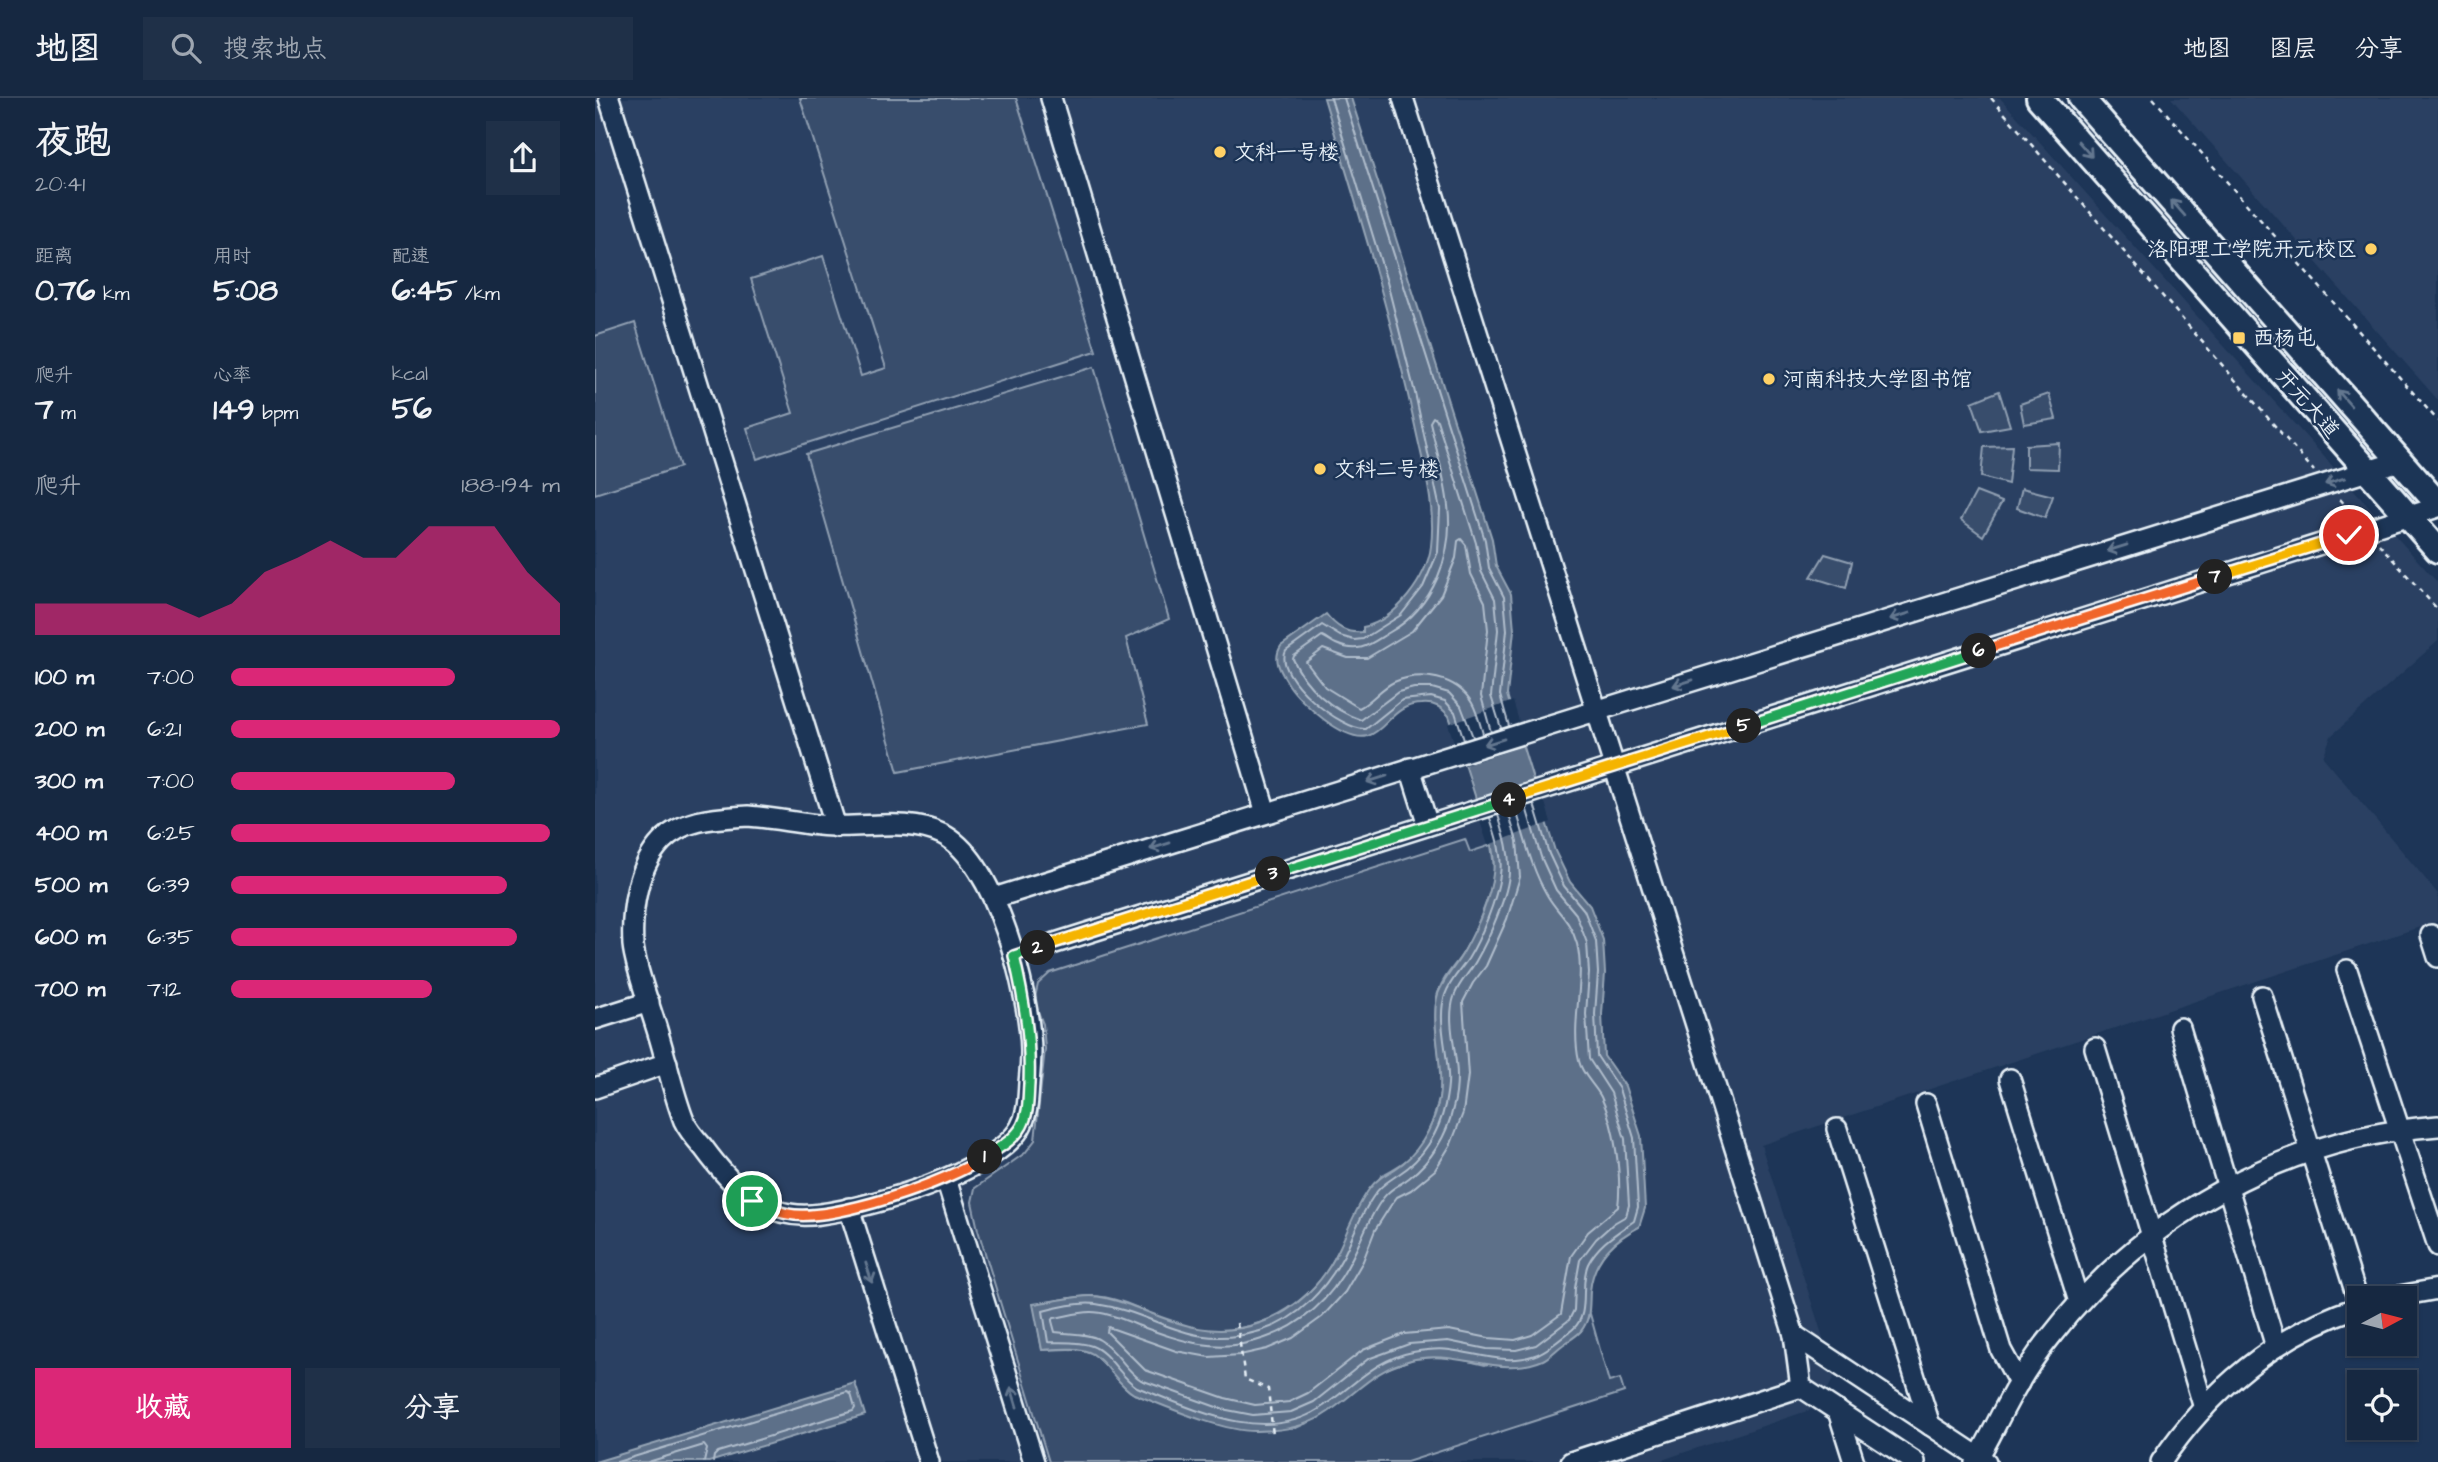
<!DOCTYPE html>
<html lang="zh">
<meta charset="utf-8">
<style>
:root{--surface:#162841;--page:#1f3048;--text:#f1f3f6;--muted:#9ea6b1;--line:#35445a;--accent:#db2777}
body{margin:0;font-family:"Architects Daughter","LXGW WenKai TC",sans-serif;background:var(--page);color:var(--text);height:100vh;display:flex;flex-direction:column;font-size:26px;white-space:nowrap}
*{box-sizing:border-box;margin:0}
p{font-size:23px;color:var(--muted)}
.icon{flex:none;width:38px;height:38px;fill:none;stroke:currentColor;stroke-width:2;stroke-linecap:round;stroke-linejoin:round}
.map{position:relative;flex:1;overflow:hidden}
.side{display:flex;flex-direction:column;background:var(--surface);width:595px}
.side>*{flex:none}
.needle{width:46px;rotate:83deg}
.controls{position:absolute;left:1752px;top:1188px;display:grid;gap:14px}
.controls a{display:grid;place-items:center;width:70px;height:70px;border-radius:0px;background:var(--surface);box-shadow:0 2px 5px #0004,0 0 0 2px var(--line);font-size:35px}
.pin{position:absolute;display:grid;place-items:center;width:60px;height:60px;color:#fff;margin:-30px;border:4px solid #fff;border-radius:50%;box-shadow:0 2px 7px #0007}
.km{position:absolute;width:35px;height:35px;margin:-18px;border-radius:50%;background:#222;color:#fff;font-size:19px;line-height:35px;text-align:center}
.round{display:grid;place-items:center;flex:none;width:74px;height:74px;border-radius:0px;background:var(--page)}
.head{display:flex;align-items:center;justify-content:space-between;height:119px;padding:0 35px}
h1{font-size:38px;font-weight:700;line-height:52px}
.stats{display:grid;grid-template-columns:repeat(3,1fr);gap:10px;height:119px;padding:7px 35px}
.stats div{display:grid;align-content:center}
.stats b{font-size:30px;font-weight:700}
.stats small{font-size:19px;font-weight:400}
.stats p{font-size:19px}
.chart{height:196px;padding:14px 35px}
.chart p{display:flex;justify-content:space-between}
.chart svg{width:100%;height:126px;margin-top:7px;fill:var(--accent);opacity:.7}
.button{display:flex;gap:14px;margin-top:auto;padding:14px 35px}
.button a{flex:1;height:80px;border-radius:0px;background:var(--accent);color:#fff;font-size:28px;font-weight:700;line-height:80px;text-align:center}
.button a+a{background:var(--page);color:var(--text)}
ul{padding:0 35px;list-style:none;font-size:23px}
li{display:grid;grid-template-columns:112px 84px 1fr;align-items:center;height:52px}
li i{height:18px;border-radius:9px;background:var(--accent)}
header{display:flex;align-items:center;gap:42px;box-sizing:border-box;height:98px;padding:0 35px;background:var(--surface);border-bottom:2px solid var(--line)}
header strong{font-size:33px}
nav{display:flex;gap:38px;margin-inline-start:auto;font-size:24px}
.search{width:490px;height:63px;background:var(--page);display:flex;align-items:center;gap:18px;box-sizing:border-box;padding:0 24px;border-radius:0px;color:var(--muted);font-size:26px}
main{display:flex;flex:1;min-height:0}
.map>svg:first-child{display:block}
.built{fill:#2a4162}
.green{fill:#374d6c;stroke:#909fb2;stroke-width:2}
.water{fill:#5d7089;stroke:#95a4b5;stroke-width:2}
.pier{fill:#1d3557}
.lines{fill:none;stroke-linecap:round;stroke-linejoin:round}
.shore{stroke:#b0bdcc;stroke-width:2}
.minor-casing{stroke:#e8f1f8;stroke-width:24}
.major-casing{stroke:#e8f1f8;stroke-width:30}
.path{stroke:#e8f1f8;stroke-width:2.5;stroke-dasharray:5 5;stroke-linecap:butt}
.minor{stroke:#1d3557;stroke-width:19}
.major{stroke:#1d3557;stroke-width:24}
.oneway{stroke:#64778f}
.split-1-casing{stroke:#fff;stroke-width:14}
.split-2-casing{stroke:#fff;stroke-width:14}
.split-3-casing{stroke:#fff;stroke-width:14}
.split-4-casing{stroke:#fff;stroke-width:14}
.split-5-casing{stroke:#fff;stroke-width:14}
.split-6-casing{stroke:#fff;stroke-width:14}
.split-7-casing{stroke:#fff;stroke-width:14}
.split-8-casing{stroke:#fff;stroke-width:14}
.split-1{stroke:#f0652b;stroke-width:9}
.split-2{stroke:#22a559;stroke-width:9}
.split-3{stroke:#f5b400;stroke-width:9}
.split-4{stroke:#22a559;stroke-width:9}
.split-5{stroke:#f5b400;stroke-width:9}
.split-6{stroke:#22a559;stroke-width:9}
.split-7{stroke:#f0652b;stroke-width:9}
.split-8{stroke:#f5b400;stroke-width:9}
.poi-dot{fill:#ffd166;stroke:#1d3557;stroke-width:2.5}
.labels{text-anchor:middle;stroke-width:5;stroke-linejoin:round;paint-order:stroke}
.poi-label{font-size:21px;fill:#e8f1f8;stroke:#1d3557;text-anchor:start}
.street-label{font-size:21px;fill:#e8f1f8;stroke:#1d3557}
</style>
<header>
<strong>地图</strong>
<div class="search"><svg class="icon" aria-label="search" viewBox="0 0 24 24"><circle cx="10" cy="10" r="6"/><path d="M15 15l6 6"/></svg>搜索地点</div>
<nav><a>地图</a><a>图层</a><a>分享</a></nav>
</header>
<main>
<section class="side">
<div class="head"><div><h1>夜跑</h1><p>20:41</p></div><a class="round"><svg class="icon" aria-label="share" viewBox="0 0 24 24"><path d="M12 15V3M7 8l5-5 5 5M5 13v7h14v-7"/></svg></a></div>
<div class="stats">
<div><p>距离</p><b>0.76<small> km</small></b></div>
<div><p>用时</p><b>5:08</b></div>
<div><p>配速</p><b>6:45<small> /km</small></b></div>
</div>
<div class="stats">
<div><p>爬升</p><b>7<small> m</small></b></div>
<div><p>心率</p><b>149<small> bpm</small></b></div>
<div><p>kcal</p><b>56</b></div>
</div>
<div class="chart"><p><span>爬升</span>188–194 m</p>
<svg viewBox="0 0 160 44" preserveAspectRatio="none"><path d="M0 44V33L10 33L20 33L30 33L40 33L50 38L60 33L70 22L80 17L90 11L100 17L110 17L120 6L130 6L140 6L150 22L160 33V44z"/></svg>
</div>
<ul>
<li><b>100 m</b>7:00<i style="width:68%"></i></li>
<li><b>200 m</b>6:21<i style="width:100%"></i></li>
<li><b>300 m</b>7:00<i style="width:68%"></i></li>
<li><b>400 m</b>6:25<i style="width:97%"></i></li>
<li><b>500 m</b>6:39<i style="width:84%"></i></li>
<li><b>600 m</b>6:35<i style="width:87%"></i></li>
<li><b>700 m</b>7:12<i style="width:61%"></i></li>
</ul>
<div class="button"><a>收藏</a><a>分享</a></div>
</section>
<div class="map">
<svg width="1843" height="1364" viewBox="0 0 1843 1364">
<rect width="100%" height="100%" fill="#1d3557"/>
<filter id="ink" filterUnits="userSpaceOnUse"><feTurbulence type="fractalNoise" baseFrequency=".0143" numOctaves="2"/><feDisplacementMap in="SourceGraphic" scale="14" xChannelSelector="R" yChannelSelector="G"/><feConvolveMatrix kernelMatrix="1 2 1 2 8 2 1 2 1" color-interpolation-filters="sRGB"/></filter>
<g filter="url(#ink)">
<!-- built -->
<g class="built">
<path d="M0,0H1405L1843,485V543L1736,638L1728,659L1843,796V823L1166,1047L1240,1277L1224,1309L1061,1364H0Z"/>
<path d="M1576,0H1843V302Z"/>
</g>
<!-- green -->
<g class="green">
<path d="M205,0H421L501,253L162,361L152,330L198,315L156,181L228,158L266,278L291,270Z"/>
<path d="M40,225L85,369L0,396V238Z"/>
<path d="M499,269L574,521L531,540L553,626L303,674L211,356Z"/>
<path d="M1404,293L1415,328L1387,333L1377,304Z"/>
<path d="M1454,296L1461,321L1429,326L1425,306Z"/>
<path d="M1464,345L1463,371L1431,370V347Z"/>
<path d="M1417,348L1413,386L1386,379L1389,349Z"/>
<path d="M1427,390L1458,398L1450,420L1422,410Z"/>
<path d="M1381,394L1407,404L1388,438L1366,422Z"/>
<path d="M1230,456L1257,464L1251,490L1216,479Z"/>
<path d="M870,741L875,754L896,747C897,755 899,765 899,773C898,793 877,842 866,858C857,871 845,883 842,899C837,923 844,950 846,974C848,998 835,1041 817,1058C808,1066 797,1072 786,1078C772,1101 759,1125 746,1148C740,1158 735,1171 727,1180C693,1222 641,1241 589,1228C558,1220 530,1199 497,1198C479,1198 457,1204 439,1206L447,1252C462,1252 484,1248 498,1256C514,1266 522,1286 539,1296L623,1326L701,1330L727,1318L781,1275L818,1261L852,1258L890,1267L986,1233L995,1216L1014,1284L1025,1281L1029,1294L812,1364H454L383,1132L377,1104L380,1090L430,1055L440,1042L450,951L448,926L439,904L443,886L455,875Z"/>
</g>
<!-- water -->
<g class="water">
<path d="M729,0H756L897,441L901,468L916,496L919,532L912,597L960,753L975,784L995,808L1008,842L1010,875L1007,916L1009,958L1030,988L1046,1038L1050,1110L1044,1129C1018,1142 998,1162 995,1193C994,1207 996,1221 986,1233C981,1239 971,1244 965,1249C960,1253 954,1259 948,1262C905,1281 860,1250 816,1262C776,1272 760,1298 727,1318C707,1330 684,1333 661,1333C628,1334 570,1308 539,1296C522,1286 514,1267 498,1256C485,1248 462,1251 447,1252L438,1206C457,1204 478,1198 496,1198C510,1198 525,1204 537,1208C581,1225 617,1242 665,1225C701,1213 728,1185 744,1151C754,1130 761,1109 775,1090C783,1080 790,1077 800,1071C822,1057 837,1032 843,1006C851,971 834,924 843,896C849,880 860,869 868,855C881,832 895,802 898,776C902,752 890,726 882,704C873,675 864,647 854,618C846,609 840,605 827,606C798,606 793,631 773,638C750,645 705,604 694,587C686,574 677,562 686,548L731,516C741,529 752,536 768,534V529C800,523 833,479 836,448C841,407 828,367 820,328C796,217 762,109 729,0Z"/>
<path d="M260,1285L270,1317L114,1364H0Z"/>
</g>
<!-- pier -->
<g class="pier">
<path d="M918,603L931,647L867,668L853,626Z"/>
<path d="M943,682L956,724L893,747L878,703Z"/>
</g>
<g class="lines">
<!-- shore -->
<g class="shore">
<path d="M736,0L792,184L820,295L845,411L843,454L828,489L806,517L768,541L759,542L745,538L727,527L691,553C678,578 747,633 771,631L807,602L836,599L850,603L860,614L869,642"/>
<path d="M749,0L890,442L894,470L909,499L912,532L905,597L914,628"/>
<path d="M888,636C885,626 882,614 877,605C862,579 826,572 799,584C786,590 776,604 764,610L730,589L711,564L728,551L753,560H772L817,533L846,497L861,460L863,443L866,441L871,447L876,476L890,504L893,532L886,598L896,634"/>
<path d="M878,639L866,608L854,595L837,590H819L803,594L766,622C737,612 710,589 698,561L699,558L727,538C732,540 736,544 741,546C766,557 776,545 795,534C838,510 859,456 853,408C850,380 841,351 835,324L838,319L842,322L881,445L886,473L900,501L903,532L896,598L906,630"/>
<path d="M913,714L922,743L925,779L912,821L891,868L878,885L868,904L873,977L868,1015L856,1046L840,1072L816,1092L802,1099L796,1107L780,1132L768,1163L750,1194L727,1219L698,1240L672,1251L645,1257L614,1259L581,1253L513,1229L512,1234L550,1272L630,1300L660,1307L694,1304L713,1295L768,1252L809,1236L854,1232L894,1240L920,1242L937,1237L966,1216L976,1158L993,1134L1023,1109C1027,1078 1020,1028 1006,999C1000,987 987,977 984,963C975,925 991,882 982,846C975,821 963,816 952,797C936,770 930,740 921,712"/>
<path d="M903,717C909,736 915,754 914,774C914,796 892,844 881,863C874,876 863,885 859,899C851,923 862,953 862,978C862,988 861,1000 858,1010C852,1038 836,1063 814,1080C805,1087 796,1090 789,1099C774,1118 768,1139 757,1160C739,1197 710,1226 670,1240C623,1257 586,1243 542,1227C528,1221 511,1214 496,1214C484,1214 471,1218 459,1220L457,1223L460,1234C473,1236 494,1235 505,1242C522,1252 530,1272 546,1282L627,1311L658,1317L696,1314L719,1304L773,1261L814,1246L853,1243L892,1251L921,1252L941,1247L974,1222L979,1212L980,1190L985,1162L1001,1141L1019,1125L1031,1118L1034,1107L1030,1041L1016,995L994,961L991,916L994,875L992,845L981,816L961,792L946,759L931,709"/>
<path d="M895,720C901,738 908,758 905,777C902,801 886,840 873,861C865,873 855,882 850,897C842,920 852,951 853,976C854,986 852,997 850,1007C844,1034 828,1061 804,1076C794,1083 787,1086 780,1096C766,1115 759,1136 749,1157C731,1191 703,1222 665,1233C593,1254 564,1215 501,1206C485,1204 463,1209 448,1213L453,1244C467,1245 483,1243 497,1248C514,1254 526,1280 542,1289C596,1310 668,1347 724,1311C756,1291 779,1261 818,1254C829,1252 844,1250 855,1252C885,1256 914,1268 943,1256C955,1251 968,1239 978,1231C996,1216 984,1186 993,1166C1003,1146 1022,1135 1039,1123L1043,1109L1039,1040L1024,991L1002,958L1000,916L1003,875L1001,843L989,812L969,788L954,756L939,706"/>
<path d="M22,1364L252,1294L256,1296L260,1310L258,1313L123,1354L119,1358L118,1364"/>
<path d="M53,1364L109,1347L112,1351L109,1364"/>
</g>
<defs>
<g id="minor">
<path d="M14,0L241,729"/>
<path d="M456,0L671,715"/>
<path d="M808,0L1199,1237L1206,1289L976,1364"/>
<path d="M815,670L833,727"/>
<path d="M153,718C182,720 209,727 237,728C273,730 314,720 347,736C401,762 435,897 436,953C436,964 435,975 434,985C433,1001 433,1016 425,1030C399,1074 275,1110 225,1116C170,1124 138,1090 108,1049C101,1041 93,1032 89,1023C78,995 72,964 63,935C56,911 40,869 38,847C36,812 42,769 67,743C89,720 124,720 153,718Z"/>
<path d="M399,800L1805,363"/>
<path d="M1836,837L1843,859"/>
<path d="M419,858L1843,409"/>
<path d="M1752,872L1843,1148"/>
<path d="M1667,898L1764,1206"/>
<path d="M0,921L54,904"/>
<path d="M1585,930L1681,1249"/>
<path d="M1500,950L1609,1310"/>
<path d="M1415,981L1484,1204"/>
<path d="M0,990L72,965"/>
<path d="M1331,1006L1406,1252L1424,1285"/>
<path d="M1242,1031L1335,1327"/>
<path d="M351,1081L439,1364"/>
<path d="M254,1110L334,1364"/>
<path d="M1793,1200L1843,1191"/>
<path d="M1199,1237L1391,1364"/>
<path d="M1206,1289L1320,1364"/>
<path d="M1243,1313L1259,1364"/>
<path d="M1380,1364C1391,1348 1399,1330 1408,1313C1422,1286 1438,1260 1457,1237C1550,1117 1691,1039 1843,1028"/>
<path d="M1566,1364C1614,1293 1682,1235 1764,1209"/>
</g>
<g id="major">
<path d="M1444,0L1843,452"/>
<path d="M1486,0L1843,406"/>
</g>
</defs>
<!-- minor casing -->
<use href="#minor" class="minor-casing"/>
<!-- major casing -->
<use href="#major" class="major-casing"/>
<!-- path -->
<g class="path">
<path d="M1396,0L1719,373"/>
<path d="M1558,0L1843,323"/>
<path d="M1745,401L1759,417"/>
<path d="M1784,446L1843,512"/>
<path d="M642,1225L650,1281L673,1291L678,1337"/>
</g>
<!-- minor -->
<use href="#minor" class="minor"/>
<!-- major -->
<use href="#major" class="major"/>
</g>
<!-- one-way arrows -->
<defs><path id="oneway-shaft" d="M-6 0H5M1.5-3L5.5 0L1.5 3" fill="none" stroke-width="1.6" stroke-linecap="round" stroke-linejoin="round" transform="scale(1.75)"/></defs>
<g class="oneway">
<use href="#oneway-shaft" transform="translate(1490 51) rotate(49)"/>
<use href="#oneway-shaft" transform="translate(1583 110) rotate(-131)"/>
<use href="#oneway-shaft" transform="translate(1749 300) rotate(-131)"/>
<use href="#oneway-shaft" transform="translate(1740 383) rotate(163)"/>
<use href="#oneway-shaft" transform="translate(1522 450) rotate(163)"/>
<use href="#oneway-shaft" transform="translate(1305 518) rotate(163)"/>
<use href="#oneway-shaft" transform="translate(1088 585) rotate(163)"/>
<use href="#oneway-shaft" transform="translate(899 644) rotate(163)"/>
<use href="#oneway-shaft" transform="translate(782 681) rotate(163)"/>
<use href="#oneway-shaft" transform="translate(565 748) rotate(163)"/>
<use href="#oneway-shaft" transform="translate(274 1175) rotate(72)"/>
<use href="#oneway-shaft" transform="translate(419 1299) rotate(-107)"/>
</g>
</g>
<g class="lines" filter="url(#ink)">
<defs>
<path id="split-1" d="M157,1103C168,1107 181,1114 193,1116C235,1125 354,1084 390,1059"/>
<path id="split-2" d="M390,1059C404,1050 419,1042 427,1028C434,1015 433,1000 434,986C436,941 429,901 419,858L443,850"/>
<path id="split-3" d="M443,850L678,776"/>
<path id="split-4" d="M678,776L914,702"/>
<path id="split-5" d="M914,702L1149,628"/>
<path id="split-6" d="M1149,628L1384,553"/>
<path id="split-7" d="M1384,553L1620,479"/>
<path id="split-8" d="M1620,479L1754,437"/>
</defs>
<!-- split-1 casing -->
<use href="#split-1" class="split-1-casing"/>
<!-- split-2 casing -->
<use href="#split-2" class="split-2-casing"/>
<!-- split-3 casing -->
<use href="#split-3" class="split-3-casing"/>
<!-- split-4 casing -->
<use href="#split-4" class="split-4-casing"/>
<!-- split-5 casing -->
<use href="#split-5" class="split-5-casing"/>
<!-- split-6 casing -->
<use href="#split-6" class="split-6-casing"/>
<!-- split-7 casing -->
<use href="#split-7" class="split-7-casing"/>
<!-- split-8 casing -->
<use href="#split-8" class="split-8-casing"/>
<!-- split-1 -->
<use href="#split-1" class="split-1"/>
<!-- split-2 -->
<use href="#split-2" class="split-2"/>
<!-- split-3 -->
<use href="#split-3" class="split-3"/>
<!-- split-4 -->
<use href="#split-4" class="split-4"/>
<!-- split-5 -->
<use href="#split-5" class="split-5"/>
<!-- split-6 -->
<use href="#split-6" class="split-6"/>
<!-- split-7 -->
<use href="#split-7" class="split-7"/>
<!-- split-8 -->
<use href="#split-8" class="split-8"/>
</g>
<!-- markers -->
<g class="poi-dot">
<circle cx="625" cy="54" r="7"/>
<circle cx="1776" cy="151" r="7"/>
<rect x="1637" y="233" width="14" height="14" rx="3.5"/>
<circle cx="1174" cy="281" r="7"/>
<circle cx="725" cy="371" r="7"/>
</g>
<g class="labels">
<!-- poi labels -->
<g class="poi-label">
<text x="639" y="61">文科一号楼</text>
<text x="1762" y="158" text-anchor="end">洛阳理工学院开元校区</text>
<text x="1658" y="247">西杨屯</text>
<text x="1188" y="288">河南科技大学图书馆</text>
<text x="739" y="378">文科二号楼</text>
</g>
<!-- street labels -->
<g class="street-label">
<text transform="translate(1713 305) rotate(49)" y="7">开元大道</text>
</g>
</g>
</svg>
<div class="controls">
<a><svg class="needle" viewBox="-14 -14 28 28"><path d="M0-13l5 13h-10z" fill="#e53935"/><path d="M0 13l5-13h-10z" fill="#9ea6b1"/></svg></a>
<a><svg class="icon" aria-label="locate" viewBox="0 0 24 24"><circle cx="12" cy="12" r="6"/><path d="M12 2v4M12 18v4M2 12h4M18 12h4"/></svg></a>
</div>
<div class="pin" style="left:157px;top:1103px;background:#1e9e55"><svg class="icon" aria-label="arrive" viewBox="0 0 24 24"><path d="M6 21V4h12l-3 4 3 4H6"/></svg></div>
<div class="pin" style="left:1754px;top:437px;background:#d93025"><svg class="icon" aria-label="check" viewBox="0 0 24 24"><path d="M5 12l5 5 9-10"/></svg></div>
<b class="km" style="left:390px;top:1059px">1</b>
<b class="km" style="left:443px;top:850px">2</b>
<b class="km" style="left:678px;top:776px">3</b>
<b class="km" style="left:914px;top:702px">4</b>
<b class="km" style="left:1149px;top:628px">5</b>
<b class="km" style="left:1384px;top:553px">6</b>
<b class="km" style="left:1620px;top:479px">7</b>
</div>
</main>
